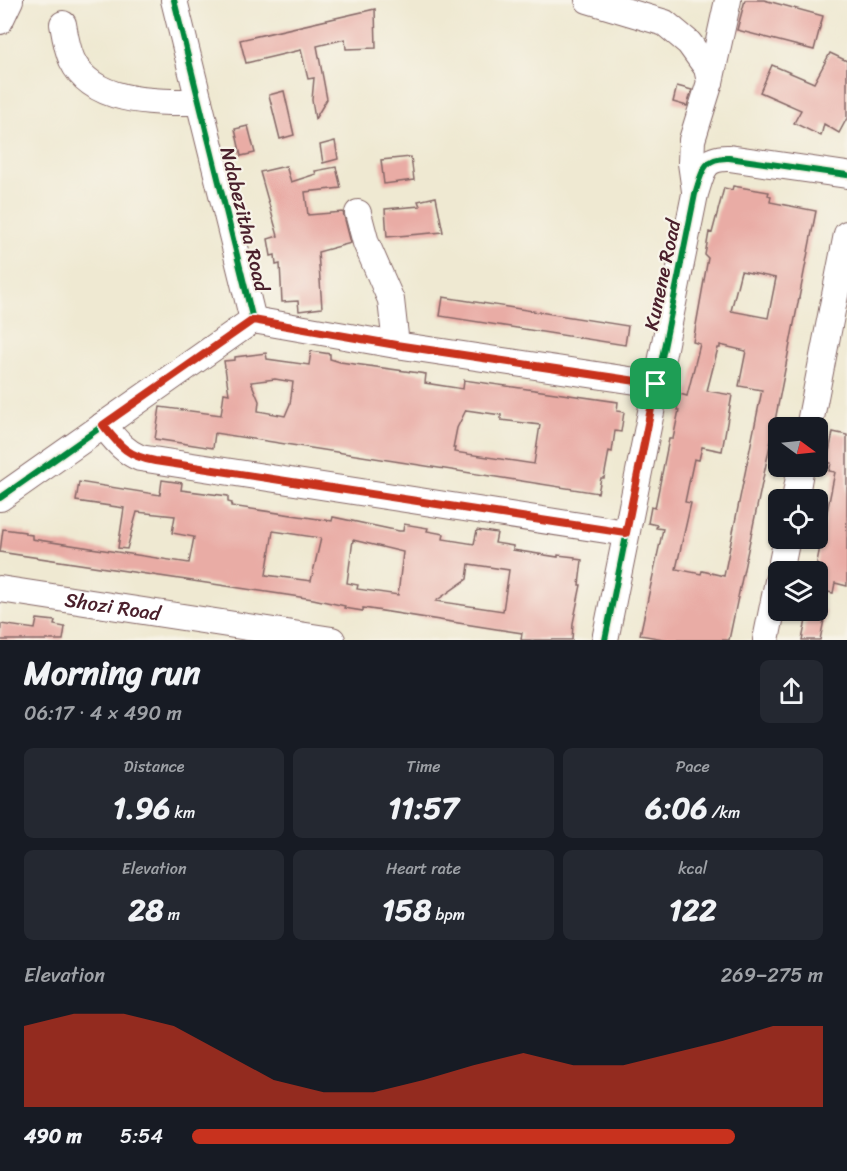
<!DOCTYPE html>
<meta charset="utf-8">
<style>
:root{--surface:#171b24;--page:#242831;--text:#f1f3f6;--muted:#9ea1a6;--accent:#c8321e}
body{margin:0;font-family:Sriracha,sans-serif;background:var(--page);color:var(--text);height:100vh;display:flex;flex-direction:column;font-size:22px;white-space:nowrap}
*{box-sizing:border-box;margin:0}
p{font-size:20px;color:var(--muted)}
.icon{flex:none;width:33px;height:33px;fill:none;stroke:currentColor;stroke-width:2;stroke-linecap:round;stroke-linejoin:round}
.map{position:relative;height:640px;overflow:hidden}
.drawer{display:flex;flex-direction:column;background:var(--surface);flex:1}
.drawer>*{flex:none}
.needle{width:39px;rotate:105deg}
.buttons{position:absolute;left:768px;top:417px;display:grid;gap:12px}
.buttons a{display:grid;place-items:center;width:60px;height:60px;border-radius:9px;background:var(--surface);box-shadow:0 2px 4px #0004;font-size:30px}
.pin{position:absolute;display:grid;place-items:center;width:51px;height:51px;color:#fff;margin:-26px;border-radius:12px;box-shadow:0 3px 9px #0006}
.round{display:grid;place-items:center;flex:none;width:63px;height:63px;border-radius:9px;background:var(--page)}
.headline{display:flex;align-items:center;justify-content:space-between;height:102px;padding:0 24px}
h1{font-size:33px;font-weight:700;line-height:45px}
.stats{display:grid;grid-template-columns:repeat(3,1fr);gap:9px;height:102px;padding:6px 24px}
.stats div{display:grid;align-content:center;border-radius:9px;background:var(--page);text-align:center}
.stats b{font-size:30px;font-weight:700}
.stats small{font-size:16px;font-weight:400}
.stats p{font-size:16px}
.chart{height:168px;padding:12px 24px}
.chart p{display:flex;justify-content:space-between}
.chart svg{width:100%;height:108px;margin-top:6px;fill:var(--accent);opacity:.7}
ul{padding:0 24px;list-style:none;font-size:20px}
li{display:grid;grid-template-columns:96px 72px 1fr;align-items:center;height:45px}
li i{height:15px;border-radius:8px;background:var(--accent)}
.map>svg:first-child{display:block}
.building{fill:#e9aca5;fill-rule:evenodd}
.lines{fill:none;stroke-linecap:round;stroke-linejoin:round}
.minor-casing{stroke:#846665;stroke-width:28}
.minor{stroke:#fff;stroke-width:26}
.cycleway-casing{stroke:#f7f3e8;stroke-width:10}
.cycleway{stroke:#00873e;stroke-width:6}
.route-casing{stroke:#fff;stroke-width:12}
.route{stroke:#c8321e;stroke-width:8}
.labels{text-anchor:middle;stroke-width:4.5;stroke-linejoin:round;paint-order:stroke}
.street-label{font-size:20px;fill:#4a1f2b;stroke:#f7f3e8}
</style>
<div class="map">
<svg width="847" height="640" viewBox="0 0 847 640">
<rect width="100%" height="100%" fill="#f7f3e8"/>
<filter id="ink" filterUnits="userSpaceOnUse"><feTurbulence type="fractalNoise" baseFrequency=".0167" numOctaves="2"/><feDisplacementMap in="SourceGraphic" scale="12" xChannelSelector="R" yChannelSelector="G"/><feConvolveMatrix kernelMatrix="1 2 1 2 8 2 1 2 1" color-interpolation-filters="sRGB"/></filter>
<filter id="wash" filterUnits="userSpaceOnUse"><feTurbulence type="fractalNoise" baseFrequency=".008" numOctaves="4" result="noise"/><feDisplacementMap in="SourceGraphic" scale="24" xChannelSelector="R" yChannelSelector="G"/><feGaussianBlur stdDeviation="1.35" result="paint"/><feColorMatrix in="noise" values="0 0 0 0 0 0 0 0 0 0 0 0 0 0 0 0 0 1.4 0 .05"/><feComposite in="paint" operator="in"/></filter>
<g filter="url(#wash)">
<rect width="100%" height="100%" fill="#efe9d2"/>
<g id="blocks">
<!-- building -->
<g class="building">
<path d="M745,0H764L823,16L814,50L737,30Z"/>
<path d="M375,9L376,48L346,49L345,39L317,46L327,99L315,119L312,100L314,78L308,79L301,50L246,63L240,40Z"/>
<path d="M830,53L847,61V118L839,133L824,124L821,136L794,123L801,110L760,92L772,65L814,83Z"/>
<path d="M677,86L692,90L687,106L673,102Z"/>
<path d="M284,91L294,135L280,139L269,95Z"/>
<path d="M248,126L255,153L241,156L235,129Z"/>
<path d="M335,141L338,159L323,163L320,145Z"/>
<path d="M411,157L414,180L384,184L381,160Z"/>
<path d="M286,166L291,182L316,174L315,171L336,167L341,188L305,192L308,215L343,212L351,243L318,252L322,308L299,311L298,301L282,302L280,264L276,265L275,255L271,256L268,239L278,236L260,172Z"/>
<path d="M733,186L769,192L768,195L771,196L770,202L816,211L773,431L729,640H669L640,635L663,529L656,528L657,525L648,523L651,507L655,508L669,439H673L679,410H677L680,394L687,396L700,344L693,342L708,258L705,255L709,232L712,233L724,188L732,190ZM741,271L776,278L768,318L731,311ZM720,345L746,351L739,386L762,390L724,576L702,571L701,574L676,569L691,503L685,502L694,459L699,460L702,447L722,451L732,395L707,391L718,348H720Z"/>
<path d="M436,197L443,232L387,237L385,209L420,206L418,201Z"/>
<path d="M443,297L628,326L625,345L440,316Z"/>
<path d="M311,351L330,354V359L340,362L426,374L425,383L463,389L464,380L618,402L617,411L624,412L621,432L615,431L612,452L609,451L604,478H601L598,493L215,433L213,448L155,439L160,407L221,415L224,393L229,394L224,361L235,360V357L266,353L267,359L309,365ZM275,379L293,382L290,404L285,416L258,411L259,401L251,382ZM466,410L501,415V420L540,425L534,464L454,452L455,448H453L457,428Z"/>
<path d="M833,432L847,435V586L835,583L833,593L818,590V572H815L835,472L829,471L831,463L827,462Z"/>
<path d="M162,480L182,483L181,490L228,496V502L232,503L231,506L332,521L333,517L399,531H403L404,524L428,528L427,531L444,534L443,539L474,544L477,530L497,533L495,543L513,546V550L558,557V555L575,557V559L582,560L579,585H581L573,623L572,640H521L522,633L509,631L363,608V611L344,608L345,606L313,599L0,552L3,529L25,532V534L32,535V539L189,563L194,537L172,533L175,516L137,512L127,549L118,548L124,508L76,501L79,482L160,495ZM273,531L321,538L311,581L266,575ZM353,540L403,552L398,595L357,589L358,585L347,583ZM469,564L509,570L503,611L436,601L467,579Z"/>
<path d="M808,610H826L820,640H802Z"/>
<path d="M37,619L55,621L54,625L65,627L63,640H0L1,624L35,629Z"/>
</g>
</g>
</g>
<g filter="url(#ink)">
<use href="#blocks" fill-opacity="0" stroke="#846665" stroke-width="1.5"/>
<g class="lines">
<defs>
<g id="minor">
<path d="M588,0L665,23L689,43L707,68L710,82L692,140L691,163L695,191"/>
<path d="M0,21L10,0"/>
<path d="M63,24C65,36 67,49 72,60C93,105 158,102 199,102"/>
<path d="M710,82L728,0"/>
<path d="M358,213L366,243L391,300L396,345"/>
<path d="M253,320L396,345L656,384"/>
<path d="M103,425C115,439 123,451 140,458L626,533"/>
<path d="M809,428L847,234"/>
<path d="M0,498L253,320L174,0"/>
<path d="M795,500L801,466"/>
<path d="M780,572L787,538"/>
<path id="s1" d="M0,589L332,640"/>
<path d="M605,640L695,194C702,172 703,157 729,158L847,175"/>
<path d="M766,640L778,581"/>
</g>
</defs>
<!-- minor casing -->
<use href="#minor" class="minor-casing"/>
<!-- minor -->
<use href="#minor" class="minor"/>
<defs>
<g id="cycleway">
<path d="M0,498L253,320L174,0"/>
<path d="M605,640L695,194C702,172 703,157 729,158L847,175"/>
</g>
</defs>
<!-- cycleway casing -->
<use href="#cycleway" class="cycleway-casing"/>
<!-- cycleway -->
<use href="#cycleway" class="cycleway"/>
</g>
</g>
<g class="lines" filter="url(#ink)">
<defs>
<path id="route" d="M253,320L396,345L656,384L626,533L155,461C127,456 120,446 103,425Z"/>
</defs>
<!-- route casing -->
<use href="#route" class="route-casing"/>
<!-- route -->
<use href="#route" class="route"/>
</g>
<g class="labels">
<!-- street labels -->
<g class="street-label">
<text transform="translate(245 219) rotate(76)" y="7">Ndabezitha Road</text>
<text transform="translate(662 275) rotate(-78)" y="7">Kunene Road</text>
<text dy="7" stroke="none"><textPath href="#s1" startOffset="114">Shozi Road</textPath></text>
</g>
</g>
</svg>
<div class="buttons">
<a><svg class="needle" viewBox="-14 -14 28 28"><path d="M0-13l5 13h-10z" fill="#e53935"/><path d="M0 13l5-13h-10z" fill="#9ea1a6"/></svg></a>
<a><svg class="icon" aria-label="locate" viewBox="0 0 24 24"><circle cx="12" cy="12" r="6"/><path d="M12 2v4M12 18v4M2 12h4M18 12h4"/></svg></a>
<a><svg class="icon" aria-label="layers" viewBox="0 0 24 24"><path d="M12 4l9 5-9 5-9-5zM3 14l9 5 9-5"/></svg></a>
</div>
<div class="pin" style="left:656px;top:384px;background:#1e9e55"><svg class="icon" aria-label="arrive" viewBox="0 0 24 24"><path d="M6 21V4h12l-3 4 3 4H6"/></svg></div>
</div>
<section class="drawer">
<div class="headline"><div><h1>Morning run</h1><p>06:17 · 4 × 490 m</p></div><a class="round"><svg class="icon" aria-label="share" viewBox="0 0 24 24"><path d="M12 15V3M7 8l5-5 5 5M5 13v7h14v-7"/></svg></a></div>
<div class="stats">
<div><p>Distance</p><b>1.96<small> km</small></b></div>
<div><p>Time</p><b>11:57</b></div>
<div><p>Pace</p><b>6:06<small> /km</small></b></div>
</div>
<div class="stats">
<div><p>Elevation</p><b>28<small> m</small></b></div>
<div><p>Heart rate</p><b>158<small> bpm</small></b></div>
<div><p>kcal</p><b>122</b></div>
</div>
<div class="chart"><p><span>Elevation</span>269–275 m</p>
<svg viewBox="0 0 160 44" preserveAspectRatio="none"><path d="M0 44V11L10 6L20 6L30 11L40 22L50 33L60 38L70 38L80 33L90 27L100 22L110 27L120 27L130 22L140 17L150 11L160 11V44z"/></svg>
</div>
<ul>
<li><b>490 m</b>5:54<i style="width:86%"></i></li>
</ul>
</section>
